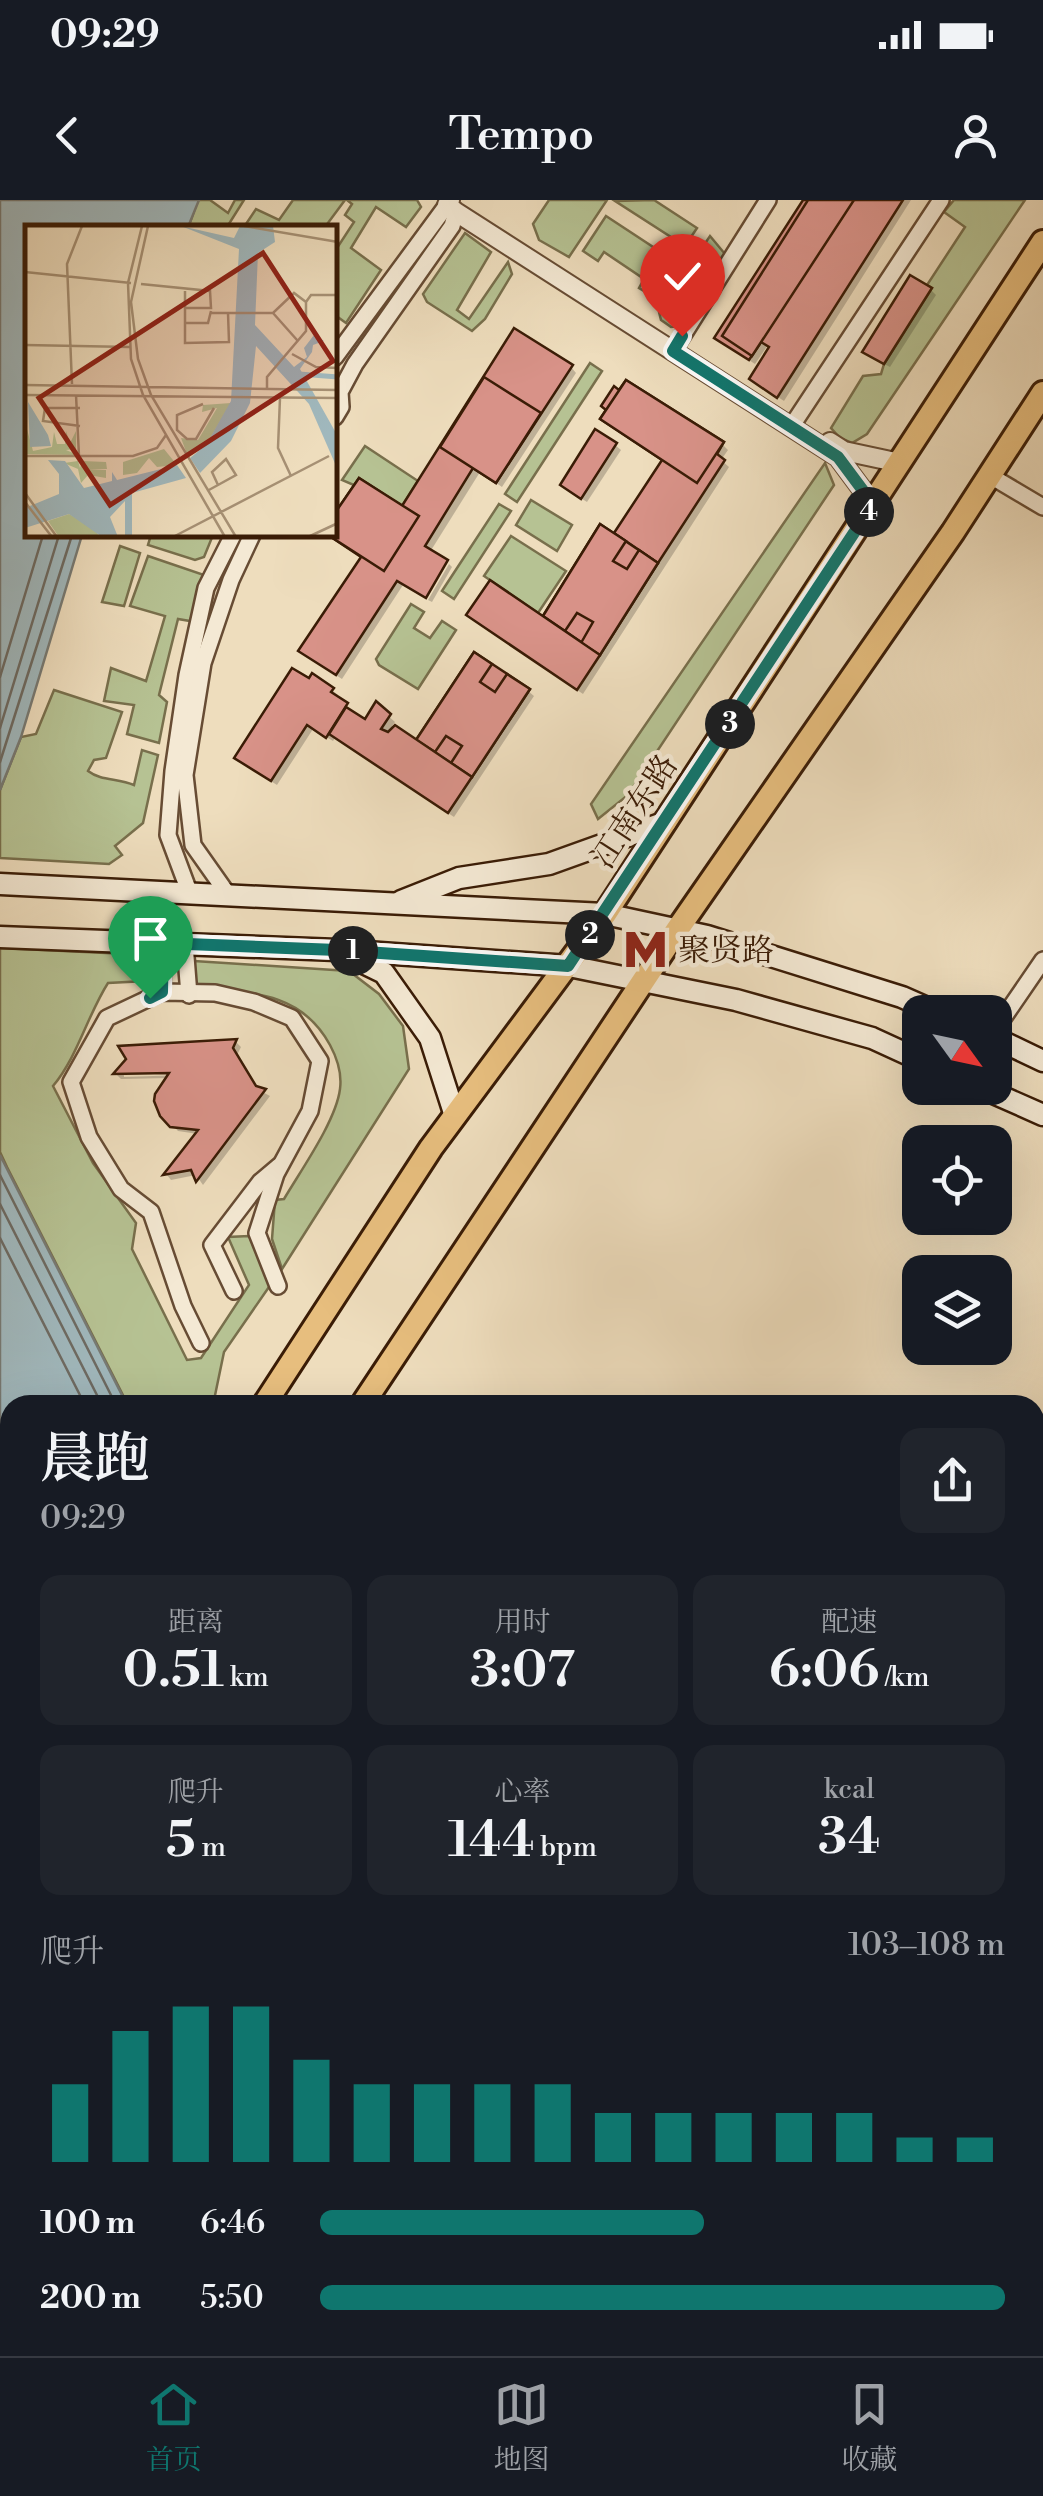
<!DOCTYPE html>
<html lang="zh">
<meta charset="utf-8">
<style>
:root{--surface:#171b24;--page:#20242c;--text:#f1f3f6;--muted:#9ea1a6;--line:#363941;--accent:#0f766e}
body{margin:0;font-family:"Libre Bodoni","Noto Serif SC",serif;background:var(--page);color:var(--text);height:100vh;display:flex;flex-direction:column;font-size:38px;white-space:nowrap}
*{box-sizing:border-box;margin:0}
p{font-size:32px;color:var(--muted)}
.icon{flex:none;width:55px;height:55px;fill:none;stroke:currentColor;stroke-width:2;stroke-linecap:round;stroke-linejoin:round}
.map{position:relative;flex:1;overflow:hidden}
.details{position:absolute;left:0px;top:1195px;width:1045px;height:962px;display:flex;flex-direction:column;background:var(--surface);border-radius:30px 30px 0 0;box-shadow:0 10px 40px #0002}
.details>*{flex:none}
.needle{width:65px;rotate:123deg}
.buttons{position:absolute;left:902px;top:795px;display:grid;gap:20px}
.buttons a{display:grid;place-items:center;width:110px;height:110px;border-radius:20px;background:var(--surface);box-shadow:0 10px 40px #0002;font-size:50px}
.pin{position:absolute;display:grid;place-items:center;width:85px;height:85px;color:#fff;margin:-102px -42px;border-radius:50% 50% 50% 0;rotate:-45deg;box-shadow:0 0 10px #0007}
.pin .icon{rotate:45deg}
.km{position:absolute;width:50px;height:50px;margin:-25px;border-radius:50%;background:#222;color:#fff;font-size:28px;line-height:50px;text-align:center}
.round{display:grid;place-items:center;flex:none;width:105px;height:105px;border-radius:20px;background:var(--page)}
.head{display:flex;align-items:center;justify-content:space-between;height:170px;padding:0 40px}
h1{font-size:55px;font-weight:600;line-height:75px}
.figures{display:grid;grid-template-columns:repeat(3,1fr);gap:15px;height:170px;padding:10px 40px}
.figures div{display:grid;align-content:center;border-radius:20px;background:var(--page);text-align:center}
.figures b{font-size:50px;font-weight:600}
.figures small{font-size:28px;font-weight:400}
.figures p{font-size:28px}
.chart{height:280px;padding:20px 40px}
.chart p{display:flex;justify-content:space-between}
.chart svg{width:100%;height:180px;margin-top:10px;stroke:var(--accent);stroke-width:6}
ul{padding:0 40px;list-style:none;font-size:32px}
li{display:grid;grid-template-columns:160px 120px 1fr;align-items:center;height:75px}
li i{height:25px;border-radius:12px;background:var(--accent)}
.status{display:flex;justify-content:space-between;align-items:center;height:70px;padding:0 50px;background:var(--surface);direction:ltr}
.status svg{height:28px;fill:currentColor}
header{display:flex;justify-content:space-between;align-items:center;height:130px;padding:0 40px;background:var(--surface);font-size:45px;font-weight:600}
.menu{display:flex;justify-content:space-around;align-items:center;height:140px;border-top:2px solid var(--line);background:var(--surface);font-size:28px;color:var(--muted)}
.menu a{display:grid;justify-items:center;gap:5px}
.menu .selected{color:var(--accent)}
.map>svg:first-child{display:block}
.green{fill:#b6c293;stroke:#786f4c;stroke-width:2.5}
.water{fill:#a0b8bd;stroke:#777a74;stroke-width:2.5}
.shadow{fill:#0003;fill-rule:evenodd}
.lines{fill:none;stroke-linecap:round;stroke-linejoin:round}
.shore{stroke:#6d6a62;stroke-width:2.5}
.canal{stroke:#a0b8bd;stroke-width:18}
.building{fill:#d89288;stroke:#3a1c06;stroke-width:2.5}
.minor-casing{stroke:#674c34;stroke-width:20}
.tertiary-casing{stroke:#674c34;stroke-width:22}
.secondary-casing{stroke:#3a1c06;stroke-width:25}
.primary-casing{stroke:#3a1c06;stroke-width:28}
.minor{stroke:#f4e9d4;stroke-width:15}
.tertiary{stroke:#f4e9d4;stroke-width:18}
.secondary{stroke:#f4e9d4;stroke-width:20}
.primary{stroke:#e7be7e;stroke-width:22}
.route-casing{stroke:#fff;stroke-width:20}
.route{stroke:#0f766e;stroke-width:12}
.labels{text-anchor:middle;stroke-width:9;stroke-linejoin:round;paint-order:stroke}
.street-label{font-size:32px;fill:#3a1c06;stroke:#f4e9d4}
.poi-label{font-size:32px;fill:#3a1c06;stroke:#f4e9d4;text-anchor:start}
.inset-river{fill:none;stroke:#a0b8bd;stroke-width:5}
.inset-road{fill:none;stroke:#a69074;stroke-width:2.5}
.view{fill:#8f2418;fill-opacity:0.15;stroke:#8f2418;stroke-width:5}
.inset-edge{fill:none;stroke:#3a1c06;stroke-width:5}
</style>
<div class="status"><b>09:29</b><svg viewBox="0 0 49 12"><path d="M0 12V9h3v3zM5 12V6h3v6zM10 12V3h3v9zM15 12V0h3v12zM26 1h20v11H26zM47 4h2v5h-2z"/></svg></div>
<header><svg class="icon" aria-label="back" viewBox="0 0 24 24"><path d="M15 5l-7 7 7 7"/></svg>Tempo<svg class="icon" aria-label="person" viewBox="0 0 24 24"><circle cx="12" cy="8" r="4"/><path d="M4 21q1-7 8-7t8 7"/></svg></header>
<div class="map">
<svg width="1043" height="2156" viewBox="0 0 1043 2156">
<rect width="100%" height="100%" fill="#eeddbd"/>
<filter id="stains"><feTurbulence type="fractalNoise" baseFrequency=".002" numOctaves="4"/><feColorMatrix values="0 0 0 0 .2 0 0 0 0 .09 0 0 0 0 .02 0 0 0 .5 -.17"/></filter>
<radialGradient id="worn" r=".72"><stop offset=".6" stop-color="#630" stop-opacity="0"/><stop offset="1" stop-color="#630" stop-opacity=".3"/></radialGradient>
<!-- green -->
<g class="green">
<path d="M198,0H210L228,13L235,0H244L227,27L188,28Z"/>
<path d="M293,0H345L325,27H244L256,9L279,20Z"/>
<path d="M347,0H417L421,7L406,27L376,7L351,48L381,70L346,123L335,115V51L354,22L345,15L352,4Z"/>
<path d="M549,0H607L569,57L539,40L533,24Z"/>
<path d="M654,0L697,28L685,46L615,1Z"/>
<path d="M954,0H1025L867,234L852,243L840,238L831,228L863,176L881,174L884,164L932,88L927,85L965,27L944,12Z"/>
<path d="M606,16L676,62L654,97L639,88L644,79L604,52L598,61L583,51Z"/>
<path d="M465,33L491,52L457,110L469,119L508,62L512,74L485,119L472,131L427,102L423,94Z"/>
<path d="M710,36L725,54L680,126L671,127L661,120L659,112Z"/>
<path d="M590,163L602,171L517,302L505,294Z"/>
<path d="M365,246L418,281L402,306L342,280Z"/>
<path d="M825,263L834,285L628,595L598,619L591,604Z"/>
<path d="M531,300L572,325L557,351L516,325Z"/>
<path d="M499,304L511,311L454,399L442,391Z"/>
<path d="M151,335H213L204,357L195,360L148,345Z"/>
<path d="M511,336L566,371L538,413L484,376Z"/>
<path d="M120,346L140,353L124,406L102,402Z"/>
<path d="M148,356L204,375L190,421L178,419L159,495L167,502L159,543L127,534L134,505L104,501L111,468L146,481L165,416L130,406Z"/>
<path d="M411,404L424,412L414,428L430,438L442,421L456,430L418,489L379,465L376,459Z"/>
<path d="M54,490L122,512L106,558L94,560L88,571C101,581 118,578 134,585L142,550L158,555L143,623L115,646L122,655L109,664L0,658V590L21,537L36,534Z"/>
<path d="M0,748L148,755L146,781L108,783C87,816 78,856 53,886L93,963L136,1023L132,1049L187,1160L201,1158L249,1085L228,1037L249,1036L271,1084L224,1152L213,1205H128L7,967L0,952Z"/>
<path d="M194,761L349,771L379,794L403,826L409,869L282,1069L272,1039L275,1000L284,999C301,970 336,921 340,889C342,874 337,858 330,845C299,788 245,793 188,788Z"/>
</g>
<!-- water -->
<g class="water">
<path d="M0,0H199L188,27L28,28V335H82L21,537L0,590Z"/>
<path d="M0,955L127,1205H10V1308L0,1289Z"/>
<path d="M0,1793H10V1900L0,1896Z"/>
<path d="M1035,1916L1043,1922V2106L1035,2100Z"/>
</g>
<!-- shadow -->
<g class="shadow">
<path d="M805,0H911L784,201L758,184L775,141L772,139L755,164L723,143Z"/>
<path d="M931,90L936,95L890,167L871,157L866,152Z"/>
<path d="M571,167L576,173L502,287L480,272L430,352L445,361L424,397L403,385L342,479L306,456L364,358L330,335H335V318L403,309Z"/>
<path d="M722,244L728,250L721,260L729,267L583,494L475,420H544L601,328L615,337L664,261Z"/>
<path d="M615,245L621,250L587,302L568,290Z"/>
<path d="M449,364L452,367L432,402L428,400Z"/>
<path d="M332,490L338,495L336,498L352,511L351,513L366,523L376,505L395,522L392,526L417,544L528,491L534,496L454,617L335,538L333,541L313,529L277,585L242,563Z"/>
<path d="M236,842L241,847L237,855L257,889L270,896L203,985L196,975L171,980L167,975L198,934L178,931L162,914L169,878L121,879L116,874L130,859L122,849ZM182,870V875L124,877V872Z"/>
</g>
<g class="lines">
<!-- shore -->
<g class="shore">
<path d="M0,477L43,335"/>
<path d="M0,528L59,335"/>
<path d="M0,562L72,335"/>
<path d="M0,975L116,1205"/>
<path d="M0,1004L102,1205"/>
<path d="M0,1038L85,1205"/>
</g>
<!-- canal -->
<path class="canal" d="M0,1918L10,1909"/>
</g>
<!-- building -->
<g class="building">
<path d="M803,0H903L777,198L749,179L769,147L761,142L749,160L714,138Z"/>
<path d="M808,0H854L752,156L722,136Z"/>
<path d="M910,75L932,88L884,164L862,152Z"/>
<path d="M514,128L573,165L496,283L473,268L425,346L448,360L426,398L397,381L336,475L298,451L361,357L328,335H335V313L359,278L402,306Z"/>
<path d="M484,177L541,213L496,283L440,247Z"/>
<path d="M626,180L724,242L717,254L725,260L658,363L614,333L662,260L600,219L606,210L601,206L614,186L619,190Z"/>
<path d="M626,180L724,242L697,283L600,219Z"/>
<path d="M595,229L617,243L581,299L560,285Z"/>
<path d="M359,278L419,316L384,371L328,335H335V313Z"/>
<path d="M600,324L658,363L600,455L543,416Z"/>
<path d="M600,324L626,341L613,361L627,369L639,350L658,363L600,455L581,443L593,422L577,413L565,431L543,416Z"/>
<path d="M490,380L600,455L577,490L466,415Z"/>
<path d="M474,452L530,489L472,577L416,540Z"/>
<path d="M474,452L492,464L480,482L495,492L507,474L530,489L472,577L451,563L462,546L446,536L435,552L416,540Z"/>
<path d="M292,468L309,478L312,473L334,488L331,492L348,503L326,538L307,525L271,581L234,558Z"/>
<path d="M376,501L391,514L381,529L388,532L395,525L472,577L448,613L329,534L346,507L365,519Z"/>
<path d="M237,839L233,848L256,886L266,889L196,982L191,970L163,975L198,930L170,927L160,916L154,901L155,894L169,873L113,874L126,859L118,846Z"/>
</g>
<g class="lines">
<defs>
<g id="minor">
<path d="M673,151L768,0"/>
<path d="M335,157L447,5"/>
<path d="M335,217L341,207L340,192L355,164L452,26L456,12"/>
<path d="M791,227L941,0"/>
<path d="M989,275L1043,307"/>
<path d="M190,694L168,635L173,571L187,475L206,388L233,335"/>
<path d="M229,696L193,645L185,575L203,463L231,380L252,335"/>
<path d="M185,744L189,795"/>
<path d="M162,792L163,743"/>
<path d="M995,830L1043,760"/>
<path d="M234,1091L212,1045L260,982L279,966"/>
<path d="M201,1143L183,1106L151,1012L121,989L89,937L71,882L107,818L162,792L215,793L254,802L292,818L320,861L310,911L276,974L257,1033L278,1086"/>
<path d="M1035,1402L1043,1407"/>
<path d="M1035,1603L1043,1591"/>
<path d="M0,2062L10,2049"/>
<path d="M382,2148L396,2156"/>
<path d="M619,2148L621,2156"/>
</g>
<g id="tertiary">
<path d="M450,0L447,5L456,12L838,257L873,304"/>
<path d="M830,242L844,251L900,263"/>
</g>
<g id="secondary">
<path d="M0,684L605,714L707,736L902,797L936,812"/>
<path d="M401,701L459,678L549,664L666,622"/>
<path d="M0,737L337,750L569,766L736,800L872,838L920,860"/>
<path d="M347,755L384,773L430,838L455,916"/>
<path d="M995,838L1043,861"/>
<path d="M982,888L1043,915"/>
<path d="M0,1813L10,1799"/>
</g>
<g id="primary">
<path d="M264,1205L431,948L605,714L1043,42"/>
<path d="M362,1205L677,730L953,332L1043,193"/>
<path d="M0,1604L10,1589"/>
<path d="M0,1741L10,1727"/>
</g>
</defs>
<!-- minor casing -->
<use href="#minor" class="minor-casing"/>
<!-- tertiary casing -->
<use href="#tertiary" class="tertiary-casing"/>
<!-- secondary casing -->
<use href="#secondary" class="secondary-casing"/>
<!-- primary casing -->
<use href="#primary" class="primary-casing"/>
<!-- minor -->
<use href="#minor" class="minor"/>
<!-- tertiary -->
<use href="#tertiary" class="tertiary"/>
<!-- secondary -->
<use href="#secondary" class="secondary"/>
<!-- primary -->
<use href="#primary" class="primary"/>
</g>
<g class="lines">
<defs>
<path id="route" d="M150,798L162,792L163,743L337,750L568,766L873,304L838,257L673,151L682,136"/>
</defs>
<!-- route casing -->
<use href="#route" class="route-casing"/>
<!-- route -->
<use href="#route" class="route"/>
</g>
<!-- icons -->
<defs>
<symbol id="metro-bare" viewBox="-9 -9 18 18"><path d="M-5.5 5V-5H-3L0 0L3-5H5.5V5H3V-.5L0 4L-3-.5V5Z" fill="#8f2418" stroke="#f4e9d4" stroke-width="2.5" paint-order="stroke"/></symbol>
</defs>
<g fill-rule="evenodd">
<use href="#metro-bare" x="614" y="718" width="63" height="63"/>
</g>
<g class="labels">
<!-- street labels -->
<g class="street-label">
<text transform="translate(634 611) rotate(-57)" y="11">江南东路</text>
</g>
<!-- poi labels -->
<g class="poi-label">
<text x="678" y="761">聚贤路</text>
</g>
</g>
<!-- overview -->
<g transform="translate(25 25)">
<rect width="312" height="312" fill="#eeddbd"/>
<path d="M206,178L181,220L163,232L156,213L173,215L192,183L177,187L178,180ZM0,197L8,226L27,222L29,207L32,219H40L41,206L45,218L51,206V224L41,225L53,230L0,229ZM139,224L152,240L132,242L124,233L112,248L98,250V237ZM53,236L55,243L57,236L81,237L82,244H63L81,245V253L63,250L56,258L53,244L39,238ZM44,289L66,301L75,312H34L23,296Z" fill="#b6c293"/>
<path d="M156,1L209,13L215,1H248L250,17L233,28L230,100L269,142L282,132L279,123L289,110L299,116L288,120L287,127L275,144L311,208L312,243L284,179L231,121L225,178L206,216L175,248L165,233L181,220L206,176L214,24ZM3,177L23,210L26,221L5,222ZM23,235L40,236L59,263L87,256V247L92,255L152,240L161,253L107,268V312H100V276L85,292L93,312H77L44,289L0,303V283L34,269V249Z" fill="#a0b8bd"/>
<path class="inset-river" d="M274,149L313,152"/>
<path class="inset-road" d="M117,1L103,58L106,134L118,170L200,312M123,1L106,77L113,134L126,170L211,312M219,1L313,17M0,47L106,58M116,59L185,66L186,83H160M160,66V118L204,117L203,88M185,88H248L269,68L281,77M248,88L272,115M161,98H183L186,86M0,120L105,122M267,129L291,142L313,143M47,159L42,39L57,1M0,160L313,165M242,163V152L281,106V77L286,70H313M0,170L313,173M51,170L54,231M255,173L253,223L266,251M178,179L152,190V205L162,214H171L189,183M55,183H20L18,196L55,201M0,231H108L132,223L141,210M182,266L193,260L211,250L201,234L187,247L193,260M0,268L32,312M0,277L27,312M148,312L304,231M283,312L313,298"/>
<path class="view" d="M238,28L308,136L85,280L14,173Z"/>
<rect width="312" height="312" class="inset-edge"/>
</g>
<rect width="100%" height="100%" filter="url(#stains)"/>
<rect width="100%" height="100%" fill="url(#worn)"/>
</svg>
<div class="buttons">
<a><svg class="needle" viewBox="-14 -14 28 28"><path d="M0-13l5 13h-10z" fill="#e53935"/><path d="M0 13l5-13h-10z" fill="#9ea1a6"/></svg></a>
<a><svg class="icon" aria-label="locate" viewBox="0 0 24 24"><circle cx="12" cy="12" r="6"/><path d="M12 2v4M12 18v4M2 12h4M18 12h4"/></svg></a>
<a><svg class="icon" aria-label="layers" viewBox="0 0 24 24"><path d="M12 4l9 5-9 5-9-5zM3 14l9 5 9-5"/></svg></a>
</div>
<div class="pin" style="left:150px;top:798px;background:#1e9e55"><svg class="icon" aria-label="arrive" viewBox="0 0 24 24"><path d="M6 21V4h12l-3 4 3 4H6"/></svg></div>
<div class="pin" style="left:682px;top:136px;background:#d93025"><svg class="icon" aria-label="check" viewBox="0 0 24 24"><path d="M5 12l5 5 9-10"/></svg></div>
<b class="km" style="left:353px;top:751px">1</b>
<b class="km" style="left:590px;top:735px">2</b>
<b class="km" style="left:730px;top:524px">3</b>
<b class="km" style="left:869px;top:312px">4</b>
<section class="details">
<div class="head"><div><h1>晨跑</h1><p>09:29</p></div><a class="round"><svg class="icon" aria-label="share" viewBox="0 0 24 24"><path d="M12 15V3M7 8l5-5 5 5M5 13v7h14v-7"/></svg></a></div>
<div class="figures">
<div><p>距离</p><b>0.51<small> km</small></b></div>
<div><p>用时</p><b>3:07</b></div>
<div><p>配速</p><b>6:06<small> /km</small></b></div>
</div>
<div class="figures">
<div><p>爬升</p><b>5<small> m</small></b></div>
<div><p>心率</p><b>144<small> bpm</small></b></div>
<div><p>kcal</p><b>34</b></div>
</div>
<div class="chart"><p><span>爬升</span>103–108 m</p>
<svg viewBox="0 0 160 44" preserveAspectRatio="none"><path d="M5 44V25M15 44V12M25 44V6M35 44V6M45 44V19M55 44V25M65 44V25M75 44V25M85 44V25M95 44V32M105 44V32M115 44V32M125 44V32M135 44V32M145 44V38M155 44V38"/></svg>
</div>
<ul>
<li><b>100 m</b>6:46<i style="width:56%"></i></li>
<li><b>200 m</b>5:50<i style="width:100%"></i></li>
</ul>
</section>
</div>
<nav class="menu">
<a class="selected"><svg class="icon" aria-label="home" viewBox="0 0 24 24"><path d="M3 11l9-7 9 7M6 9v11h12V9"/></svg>首页</a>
<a><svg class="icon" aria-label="map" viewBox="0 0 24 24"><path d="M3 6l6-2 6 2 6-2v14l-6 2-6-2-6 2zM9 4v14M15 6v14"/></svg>地图</a>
<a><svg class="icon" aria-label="saved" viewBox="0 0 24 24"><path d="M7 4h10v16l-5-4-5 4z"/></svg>收藏</a>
</nav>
